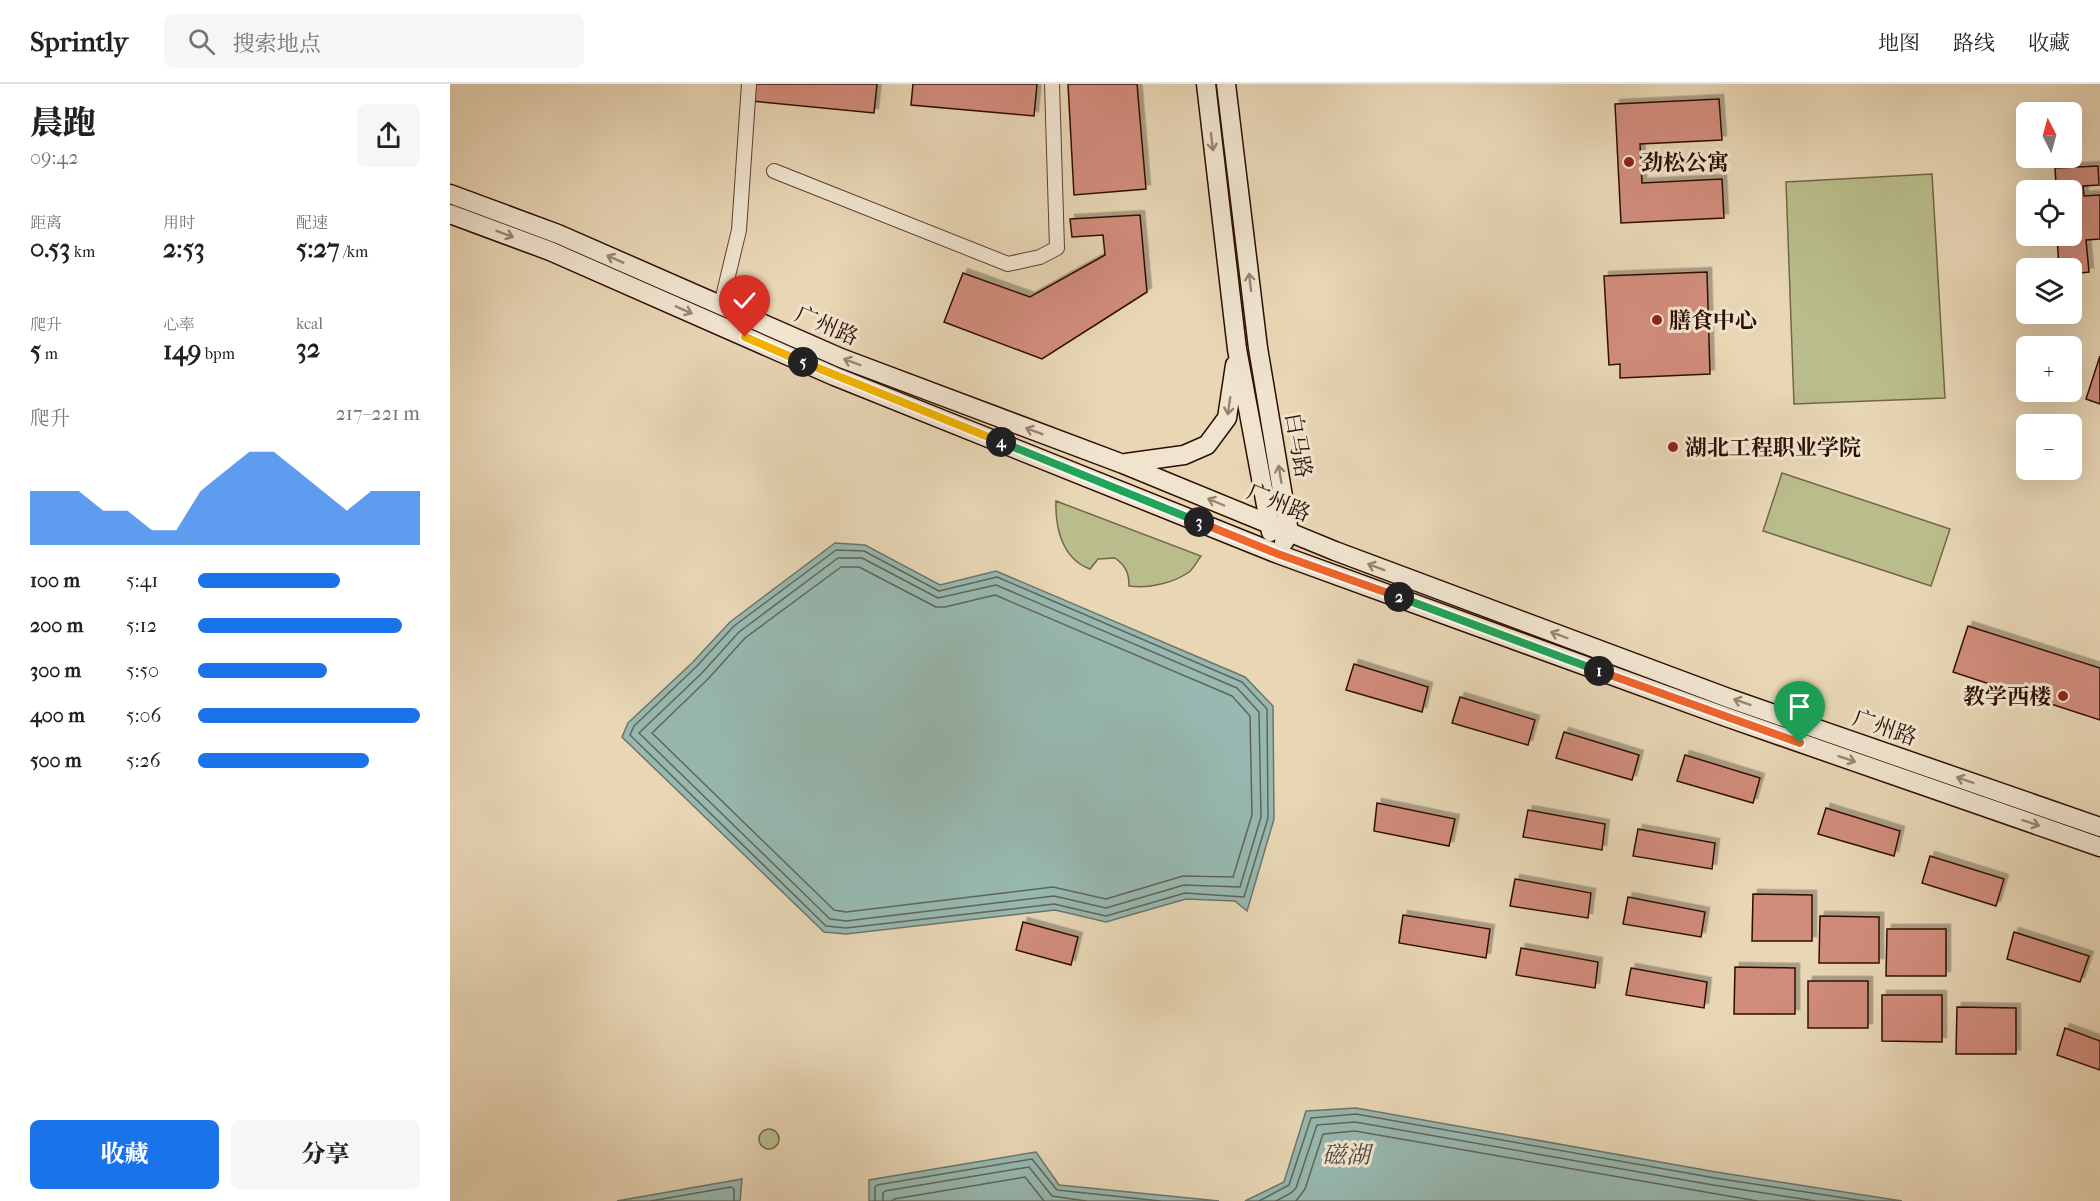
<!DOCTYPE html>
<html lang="zh">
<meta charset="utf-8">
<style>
:root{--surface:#fff;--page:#f6f6f6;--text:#222;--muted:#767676;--line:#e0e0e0;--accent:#1a73e8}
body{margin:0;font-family:"IM FELL French Canon","Noto Serif SC",serif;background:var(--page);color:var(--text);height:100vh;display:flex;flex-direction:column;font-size:22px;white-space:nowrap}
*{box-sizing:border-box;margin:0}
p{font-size:20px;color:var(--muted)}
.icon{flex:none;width:33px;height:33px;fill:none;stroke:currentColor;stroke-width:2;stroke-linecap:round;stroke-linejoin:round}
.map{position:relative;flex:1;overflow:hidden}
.panel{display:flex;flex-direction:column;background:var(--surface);width:450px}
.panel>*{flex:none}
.needle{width:39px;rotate:354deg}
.fabs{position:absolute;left:1566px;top:18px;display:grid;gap:12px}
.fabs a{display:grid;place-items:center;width:66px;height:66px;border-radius:9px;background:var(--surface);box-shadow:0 6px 24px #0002;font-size:30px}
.pin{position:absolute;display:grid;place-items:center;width:51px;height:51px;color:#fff;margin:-62px -26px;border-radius:50% 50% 50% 0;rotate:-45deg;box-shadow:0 0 6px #0007}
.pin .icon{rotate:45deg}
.km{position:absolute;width:30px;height:30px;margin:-15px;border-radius:50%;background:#222;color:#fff;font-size:16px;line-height:30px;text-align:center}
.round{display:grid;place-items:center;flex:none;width:63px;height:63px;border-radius:9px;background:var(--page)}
.headline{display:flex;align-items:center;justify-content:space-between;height:102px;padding:0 30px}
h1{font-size:33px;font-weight:800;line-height:45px}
.figures{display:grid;grid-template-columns:repeat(3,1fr);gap:9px;height:102px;padding:6px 30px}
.figures div{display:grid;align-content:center}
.figures b{font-size:26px;font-weight:800}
.figures small{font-size:16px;font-weight:400}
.figures p{font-size:16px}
.chart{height:168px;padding:12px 30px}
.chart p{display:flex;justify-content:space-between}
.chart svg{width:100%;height:108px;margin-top:6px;fill:var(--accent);opacity:.7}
.cta{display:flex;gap:12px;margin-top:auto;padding:12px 30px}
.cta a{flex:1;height:69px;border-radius:9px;background:var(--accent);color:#fff;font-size:24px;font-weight:800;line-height:69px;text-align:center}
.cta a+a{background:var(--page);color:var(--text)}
ul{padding:0 30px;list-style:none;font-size:20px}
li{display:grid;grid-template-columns:96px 72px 1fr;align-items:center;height:45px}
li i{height:15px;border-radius:8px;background:var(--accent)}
header{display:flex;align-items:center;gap:36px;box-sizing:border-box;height:84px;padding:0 30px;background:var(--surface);border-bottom:2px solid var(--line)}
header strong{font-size:28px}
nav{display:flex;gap:33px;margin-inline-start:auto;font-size:21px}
.search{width:420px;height:54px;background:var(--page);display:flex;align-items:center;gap:15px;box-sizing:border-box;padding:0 21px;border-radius:9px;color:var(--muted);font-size:22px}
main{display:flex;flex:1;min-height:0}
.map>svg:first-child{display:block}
.green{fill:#b9bd8b;stroke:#746646;stroke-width:1.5}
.water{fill:#97b9b1;stroke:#6d756b;stroke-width:1.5}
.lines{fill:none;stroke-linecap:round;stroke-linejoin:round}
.shore{stroke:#626459;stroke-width:1.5}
.building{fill:#d18c7b;stroke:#2e0e01;stroke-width:1.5;filter:url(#shadow)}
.street-casing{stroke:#5c402e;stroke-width:16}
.secondary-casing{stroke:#2e0e01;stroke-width:21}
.street{stroke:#f0e4cf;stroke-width:14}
.secondary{stroke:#f0e4cf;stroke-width:18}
.oneway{stroke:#998472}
.split-1-casing{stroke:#fff;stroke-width:12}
.split-2-casing{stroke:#fff;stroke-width:12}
.split-3-casing{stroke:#fff;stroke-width:12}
.split-4-casing{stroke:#fff;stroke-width:12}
.split-5-casing{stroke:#fff;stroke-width:12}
.split-6-casing{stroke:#fff;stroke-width:12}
.split-1{stroke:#f0652b;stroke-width:8}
.split-2{stroke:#22a559;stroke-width:8}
.split-3{stroke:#f0652b;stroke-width:8}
.split-4{stroke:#22a559;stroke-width:8}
.split-5{stroke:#f5b400;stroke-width:8}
.split-6{stroke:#f5b400;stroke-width:8}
.poi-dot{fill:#8f2418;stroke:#f0e4cf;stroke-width:2}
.labels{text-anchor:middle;stroke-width:6;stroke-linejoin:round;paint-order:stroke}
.poi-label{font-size:22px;font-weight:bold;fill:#2e0e01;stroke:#f0e4cf;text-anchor:start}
.street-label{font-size:22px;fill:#2e0e01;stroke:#f0e4cf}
.water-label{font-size:24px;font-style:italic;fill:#534a3f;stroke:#f0e4cf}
</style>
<header>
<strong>Sprintly</strong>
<div class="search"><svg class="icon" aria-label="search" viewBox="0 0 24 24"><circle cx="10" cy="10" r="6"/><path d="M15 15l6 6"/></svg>搜索地点</div>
<nav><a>地图</a><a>路线</a><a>收藏</a></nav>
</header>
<main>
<section class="panel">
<div class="headline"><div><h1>晨跑</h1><p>09:42</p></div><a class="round"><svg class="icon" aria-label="share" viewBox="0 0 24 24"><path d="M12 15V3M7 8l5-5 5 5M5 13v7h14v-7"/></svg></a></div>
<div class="figures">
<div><p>距离</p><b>0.53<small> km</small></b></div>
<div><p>用时</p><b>2:53</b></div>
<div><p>配速</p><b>5:27<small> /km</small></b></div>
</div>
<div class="figures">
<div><p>爬升</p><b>5<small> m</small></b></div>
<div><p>心率</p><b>149<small> bpm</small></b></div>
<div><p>kcal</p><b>32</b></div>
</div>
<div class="chart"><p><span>爬升</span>217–221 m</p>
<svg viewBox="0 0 160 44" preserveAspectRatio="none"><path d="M0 44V22L10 22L20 22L30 30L40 30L50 38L60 38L70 22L80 14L90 6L100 6L110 14L120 22L130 30L140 22L150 22L160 22V44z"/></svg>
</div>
<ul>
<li><b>100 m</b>5:41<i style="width:64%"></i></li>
<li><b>200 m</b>5:12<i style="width:92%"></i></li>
<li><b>300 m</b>5:50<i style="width:58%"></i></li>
<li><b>400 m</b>5:06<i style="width:100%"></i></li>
<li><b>500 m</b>5:26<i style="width:77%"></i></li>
</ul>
<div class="cta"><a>收藏</a><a>分享</a></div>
</section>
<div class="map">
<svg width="1650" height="1117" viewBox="0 0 1650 1117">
<defs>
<filter id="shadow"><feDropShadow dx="4.5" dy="-4.5" stdDeviation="0" flood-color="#0004"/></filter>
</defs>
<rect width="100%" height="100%" fill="#e8d6b5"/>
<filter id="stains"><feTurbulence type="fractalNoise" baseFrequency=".00333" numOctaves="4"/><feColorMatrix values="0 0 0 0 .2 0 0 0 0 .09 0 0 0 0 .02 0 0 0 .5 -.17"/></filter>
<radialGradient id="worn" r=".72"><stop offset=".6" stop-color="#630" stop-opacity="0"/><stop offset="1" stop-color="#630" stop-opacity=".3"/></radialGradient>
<!-- green -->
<g class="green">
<path d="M1482,90L1495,314L1344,320L1336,98Z"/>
<path d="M1332,389L1500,445L1481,502L1313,447Z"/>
<path d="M606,417L751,472C747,477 744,484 739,488C724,499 697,505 679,502C679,489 676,482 665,474L648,475L640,485C612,475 605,443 606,417Z"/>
<circle cx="319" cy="1055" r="10"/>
</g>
<!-- water -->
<g class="water">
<path d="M385,459L415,461L490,501L546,487L795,593L823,622L824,735L797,827L785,817L736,815L656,838L605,826L396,850L374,848L172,653L178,639L242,579L280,538Z"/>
<path d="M906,1024L1266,1088L1452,1117H795L834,1098L856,1027Z"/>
<path d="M586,1068L609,1101L769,1117H419V1096Z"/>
<path d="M292,1095L290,1117H167Z"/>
</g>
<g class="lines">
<!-- shore -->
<g class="shore">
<path d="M386,466L414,467L489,507L547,493L792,598L817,625L818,734L794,813L735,809L656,832L604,820L396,844L376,842L180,651L184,642L246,583L284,542Z"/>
<path d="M388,474H412L488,514L546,501L787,604L809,628L811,733L790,803L734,801L656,824L604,812L396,837L380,835L189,649L252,589L289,548Z"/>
<path d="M391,483H409L486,523H495L545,511L782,612L800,632L802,731L783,793L733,792L656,815L603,803L396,828L384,826L202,649L258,595L295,554Z"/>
<path d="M201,1117L281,1103L284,1105V1117"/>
<path d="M425,1117V1103L427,1101L582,1075L607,1106L710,1117"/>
<path d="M433,1117V1109L435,1107L579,1083L602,1112L636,1117"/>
<path d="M442,1117L444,1115L575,1093L594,1117"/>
<path d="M809,1117L839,1101L861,1034L906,1030L1265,1094L1414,1117"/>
<path d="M826,1117L841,1109L846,1104L867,1041L905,1038L1263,1101L1365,1117"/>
<path d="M846,1117L855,1105L873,1050L905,1047L1307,1117"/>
</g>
</g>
<!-- building -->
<g class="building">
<path d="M302,0H427L424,29L301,17Z"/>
<path d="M463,0H587L584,32L461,21Z"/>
<path d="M618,0H687L696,105L624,111Z"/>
<path d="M1269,15L1272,56L1190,60L1192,99L1272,95L1274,134L1171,139L1165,20Z"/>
<path d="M1648,82L1649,101L1633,102L1634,112L1650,111V155L1636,156L1639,188L1622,190V184H1609L1607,152H1622V106H1604L1603,100H1606L1605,84Z"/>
<path d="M690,131L697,208L592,275L494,238L513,189L580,213L655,171L653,151L622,153L620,135Z"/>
<path d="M1257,188L1260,290L1170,294V280L1159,281L1154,192Z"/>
<path d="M1650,272V320L1636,315Z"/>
<path d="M1518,542L1650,584V636L1503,588Z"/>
<path d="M904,580L978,603L972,628L896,606Z"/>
<path d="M1010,613L1085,636L1078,661L1002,639Z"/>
<path d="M1114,648L1189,671L1182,696L1106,674Z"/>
<path d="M1235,671L1310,694L1303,719L1227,697Z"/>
<path d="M927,719L1005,735L999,762L924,747Z"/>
<path d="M1376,724L1450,747L1444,772L1368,750Z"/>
<path d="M1078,726L1155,740L1152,766L1073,753Z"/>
<path d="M1188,745L1265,759L1262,785L1183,772Z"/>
<path d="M1480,772L1554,795L1546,822L1472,799Z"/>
<path d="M1065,795L1141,809L1138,834L1060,822Z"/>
<path d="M1303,810L1362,811V857H1302Z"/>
<path d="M1178,813L1255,828L1251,853L1173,840Z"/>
<path d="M953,831L1040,845L1036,874L949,859Z"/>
<path d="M1370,832L1429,833V879H1369Z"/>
<path d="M573,838L628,853L621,881L566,866Z"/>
<path d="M1437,845H1496V892H1436Z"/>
<path d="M1564,848L1639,872L1630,898L1557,875Z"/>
<path d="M1071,864L1148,878L1145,904L1066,891Z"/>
<path d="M1285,883L1345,884V930H1284Z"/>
<path d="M1181,884L1257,898L1254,924L1176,911Z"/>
<rect x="1358" y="897" width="60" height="47"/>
<path d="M1432,911H1492V958L1432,957Z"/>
<path d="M1507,923L1566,924V970H1506Z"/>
<path d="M1615,944L1650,957V986L1607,971Z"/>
</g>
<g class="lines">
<defs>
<g id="street">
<path d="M324,87L558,180L590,173L607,164L602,0"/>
<path d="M271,221L289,146L299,0"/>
</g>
<g id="secondary">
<path d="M756,0L787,265L821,448"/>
<path d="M776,0L808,264L839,448L834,458"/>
<path d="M0,110L108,150L391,274L673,380L885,467L1281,615L1650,743"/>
<path d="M0,130L100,167L384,292L828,470L1276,633L1650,763"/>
<path d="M676,379L734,371L757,361L777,334L785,281"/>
</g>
</defs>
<!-- street casing -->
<use href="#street" class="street-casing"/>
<!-- secondary casing -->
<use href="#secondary" class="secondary-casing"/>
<!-- street -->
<use href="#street" class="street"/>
<!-- secondary -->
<use href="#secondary" class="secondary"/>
</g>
<!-- one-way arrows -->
<defs><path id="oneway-shaft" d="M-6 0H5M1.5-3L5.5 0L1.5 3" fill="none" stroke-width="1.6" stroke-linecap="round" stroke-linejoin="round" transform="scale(1.5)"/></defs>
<g class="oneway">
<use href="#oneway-shaft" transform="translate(762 58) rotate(83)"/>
<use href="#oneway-shaft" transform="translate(55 150) rotate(21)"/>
<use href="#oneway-shaft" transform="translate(165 175) rotate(-156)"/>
<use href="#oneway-shaft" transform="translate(800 198) rotate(-97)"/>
<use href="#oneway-shaft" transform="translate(234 226) rotate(24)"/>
<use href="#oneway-shaft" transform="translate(402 278) rotate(-159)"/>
<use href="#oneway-shaft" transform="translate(779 322) rotate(98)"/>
<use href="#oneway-shaft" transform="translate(584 347) rotate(-159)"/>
<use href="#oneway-shaft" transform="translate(830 390) rotate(-99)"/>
<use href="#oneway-shaft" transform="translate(766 418) rotate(-157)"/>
<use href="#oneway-shaft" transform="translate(926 483) rotate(-160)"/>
<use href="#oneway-shaft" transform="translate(1109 551) rotate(-160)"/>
<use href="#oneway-shaft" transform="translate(1292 618) rotate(-161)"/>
<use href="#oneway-shaft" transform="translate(1397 675) rotate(19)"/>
<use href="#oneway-shaft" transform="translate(1515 696) rotate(-161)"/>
<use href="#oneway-shaft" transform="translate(1581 739) rotate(19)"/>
</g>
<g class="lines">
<defs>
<path id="split-1" d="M1149,587L1350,659"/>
<path id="split-2" d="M949,513L1149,587"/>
<path id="split-3" d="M749,438L828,470L949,513"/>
<path id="split-4" d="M551,358L749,438"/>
<path id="split-5" d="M353,278L551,358"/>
<path id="split-6" d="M295,253L353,278"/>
</defs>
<!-- split-1 casing -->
<use href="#split-1" class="split-1-casing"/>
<!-- split-2 casing -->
<use href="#split-2" class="split-2-casing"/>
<!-- split-3 casing -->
<use href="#split-3" class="split-3-casing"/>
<!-- split-4 casing -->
<use href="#split-4" class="split-4-casing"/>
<!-- split-5 casing -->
<use href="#split-5" class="split-5-casing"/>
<!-- split-6 casing -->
<use href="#split-6" class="split-6-casing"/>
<!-- split-1 -->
<use href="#split-1" class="split-1"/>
<!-- split-2 -->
<use href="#split-2" class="split-2"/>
<!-- split-3 -->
<use href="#split-3" class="split-3"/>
<!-- split-4 -->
<use href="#split-4" class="split-4"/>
<!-- split-5 -->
<use href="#split-5" class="split-5"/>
<!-- split-6 -->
<use href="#split-6" class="split-6"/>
</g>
<!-- markers -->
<g class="poi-dot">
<circle cx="1179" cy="78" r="6"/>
<circle cx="1207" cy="236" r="6"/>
<circle cx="1223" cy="363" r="6"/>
<circle cx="1613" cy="612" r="6"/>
</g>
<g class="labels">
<!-- poi labels -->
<g class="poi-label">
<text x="1191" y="86">劲松公寓</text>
<text x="1219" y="244">膳食中心</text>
<text x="1235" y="371">湖北工程职业学院</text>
<text x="1601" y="620" text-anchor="end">教学西楼</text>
</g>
<!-- street labels -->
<g class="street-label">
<text transform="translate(377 241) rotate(23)" y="8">广州路</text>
<text transform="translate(849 361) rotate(80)" y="8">白马路</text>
<text transform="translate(829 418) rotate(22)" y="8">广州路</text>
<text transform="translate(1435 643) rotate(19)" y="8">广州路</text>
</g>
<!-- water labels -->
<g class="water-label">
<text x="896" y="1079">磁湖</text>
</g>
</g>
<rect width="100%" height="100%" filter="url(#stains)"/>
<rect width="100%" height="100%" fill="url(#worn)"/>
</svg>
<div class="fabs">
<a><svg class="needle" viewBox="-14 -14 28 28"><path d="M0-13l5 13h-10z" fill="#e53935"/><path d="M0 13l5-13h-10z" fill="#767676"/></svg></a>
<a><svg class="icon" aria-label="locate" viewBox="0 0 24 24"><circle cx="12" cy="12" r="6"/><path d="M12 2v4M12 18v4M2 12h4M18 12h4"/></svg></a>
<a><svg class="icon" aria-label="layers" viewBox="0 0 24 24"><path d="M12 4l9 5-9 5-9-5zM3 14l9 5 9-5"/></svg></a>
<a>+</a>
<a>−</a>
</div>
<div class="pin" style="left:1350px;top:659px;background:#1e9e55"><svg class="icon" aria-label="arrive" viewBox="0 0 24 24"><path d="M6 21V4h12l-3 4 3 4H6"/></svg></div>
<div class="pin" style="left:295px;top:253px;background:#d93025"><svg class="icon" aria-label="check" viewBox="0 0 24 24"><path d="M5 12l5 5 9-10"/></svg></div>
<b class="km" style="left:1149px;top:587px">1</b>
<b class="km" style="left:949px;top:513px">2</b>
<b class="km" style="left:749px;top:438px">3</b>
<b class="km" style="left:551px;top:358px">4</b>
<b class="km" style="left:353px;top:278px">5</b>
</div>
</main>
